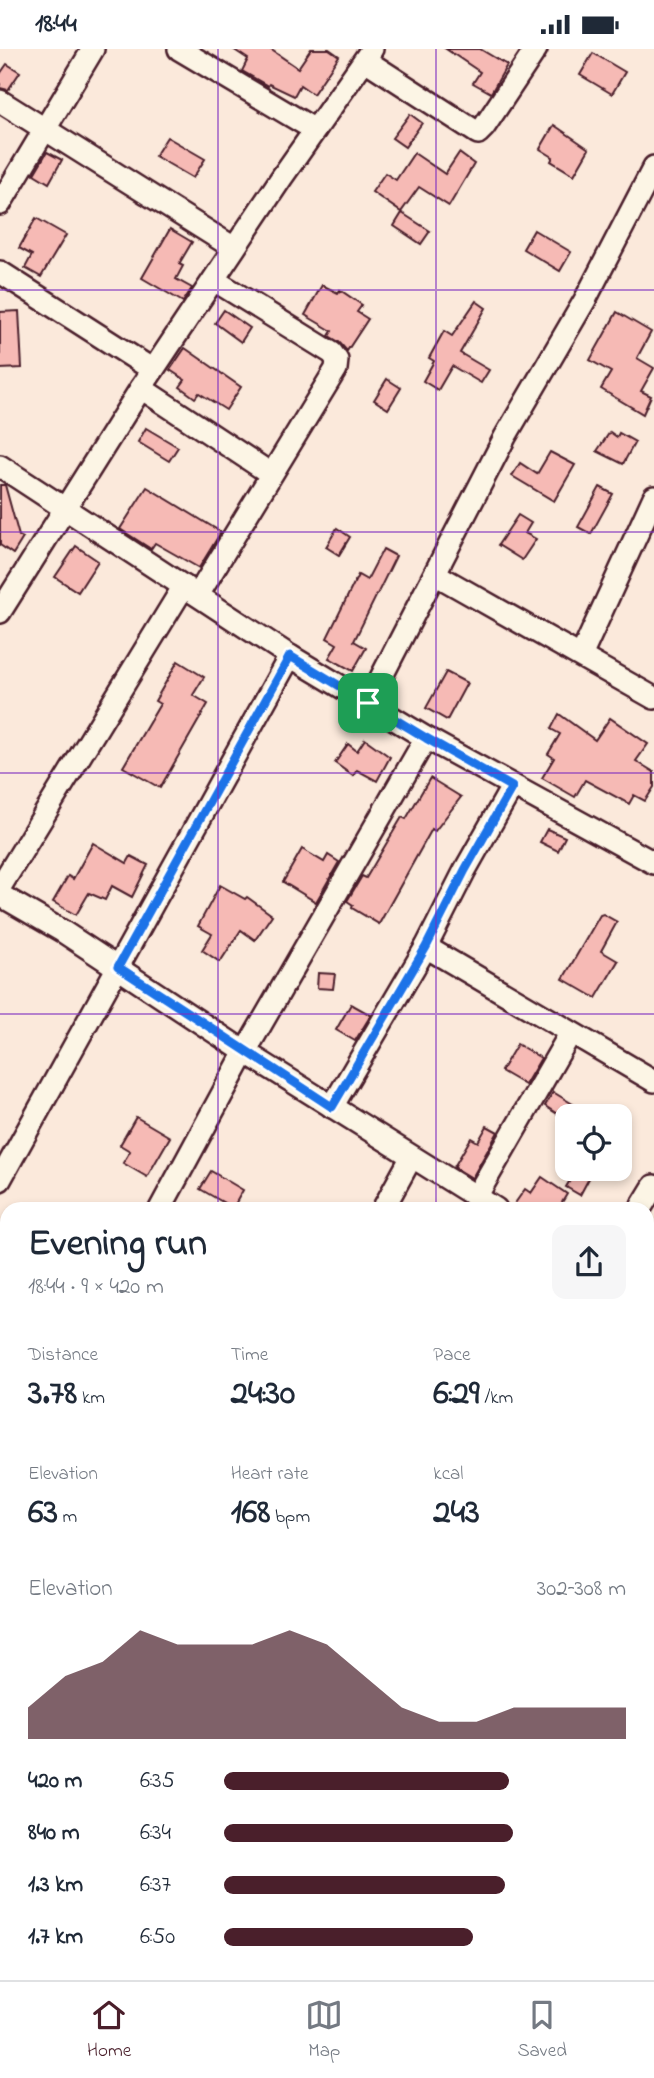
<!DOCTYPE html>
<meta charset="utf-8">
<style>
:root{--surface:#fff;--page:#f6f6f7;--text:#1f2937;--muted:#747a83;--line:#e0e1e3;--accent:#4a1f2b}
body{margin:0;font-family:"Indie Flower",sans-serif;background:var(--page);color:var(--text);height:100vh;display:flex;flex-direction:column;font-size:26px;white-space:nowrap}
*{box-sizing:border-box;margin:0}
p{font-size:23px;color:var(--muted)}
.icon{flex:none;width:38px;height:38px;fill:none;stroke:currentColor;stroke-width:2;stroke-linecap:round;stroke-linejoin:round}
.map{position:relative;flex:1;overflow:hidden}
.panel{position:absolute;left:0px;top:1153px;width:654px;height:779px;display:flex;flex-direction:column;background:var(--surface);border-radius:21px 21px 0 0;box-shadow:0 4px 10px #0003}
.panel>*{flex:none}
.fabs{position:absolute;left:555px;top:1055px;display:grid;gap:14px}
.fabs a{display:grid;place-items:center;width:77px;height:77px;border-radius:14px;background:var(--surface);box-shadow:0 4px 10px #0003;font-size:35px}
.pin{position:absolute;display:grid;place-items:center;width:60px;height:60px;color:#fff;margin:-30px;border-radius:14px;box-shadow:0 4px 10px #0006}
.round{display:grid;place-items:center;flex:none;width:74px;height:74px;border-radius:14px;background:var(--page)}
.headline{display:flex;align-items:center;justify-content:space-between;height:119px;padding:0 28px}
h1{font-size:38px;font-weight:800;line-height:52px}
.figures{display:grid;grid-template-columns:repeat(3,1fr);gap:10px;height:119px;padding:7px 28px}
.figures div{display:grid;align-content:center}
.figures b{font-size:35px;font-weight:800}
.figures small{font-size:19px;font-weight:400}
.figures p{font-size:19px}
.chart{height:196px;padding:14px 28px}
.chart p{display:flex;justify-content:space-between}
.chart svg{width:100%;height:126px;margin-top:7px;fill:var(--accent);opacity:.7}
ul{padding:0 28px;list-style:none;font-size:23px}
li{display:grid;grid-template-columns:112px 84px 1fr;align-items:center;height:52px}
li i{height:18px;border-radius:9px;background:var(--accent)}
.status{display:flex;justify-content:space-between;align-items:center;height:49px;padding:0 35px;background:var(--surface);direction:ltr}
.status svg{height:19px;fill:currentColor}
.menu{display:flex;justify-content:space-around;align-items:center;height:98px;border-top:2px solid var(--line);background:var(--surface);font-size:19px;color:var(--muted)}
.menu a{display:grid;justify-items:center;gap:4px}
.menu .current{color:var(--accent)}
.map>svg:first-child{display:block}
.building{fill:#f6bab5;stroke:#4a1f2b;stroke-width:2}
.lines{fill:none;stroke-linecap:round;stroke-linejoin:round}
.minor-casing{stroke:#4a1f2b;stroke-width:26}
.minor{stroke:#fcf5e5;stroke-width:21}
.route-casing{stroke:#fff;stroke-width:14}
.route{stroke:#1a73e8;stroke-width:9}
.grid{fill:none;stroke:#7b2cbf;stroke-width:2;stroke-opacity:0.55}
</style>
<div class="status"><b>18:44</b><svg viewBox="0 0 49 12"><path d="M0 12V9h3v3zM5 12V6h3v6zM10 12V3h3v9zM15 12V0h3v12zM26 1h20v11H26zM47 4h2v5h-2z"/></svg></div>
<div class="map">
<svg width="654" height="1931" viewBox="0 0 654 1931">
<rect width="100%" height="100%" fill="#fbe9db"/>
<filter id="ink" filterUnits="userSpaceOnUse"><feTurbulence type="fractalNoise" baseFrequency=".0143" numOctaves="2"/><feDisplacementMap in="SourceGraphic" scale="14" xChannelSelector="R" yChannelSelector="G"/><feConvolveMatrix kernelMatrix="1 2 1 2 8 2 1 2 1" color-interpolation-filters="sRGB"/></filter>
<g filter="url(#ink)">
<!-- building -->
<g class="building">
<path d="M233,0H270L298,19L311,0H329L339,7L313,45L300,36L294,47L269,35L268,37L242,22L248,10Z"/>
<path d="M446,0H480L507,16L491,44L473,34L480,23Z"/>
<path d="M593,4L625,23L612,45L580,26Z"/>
<path d="M7,15L20,23L8,41L0,39V25Z"/>
<path d="M410,65L422,74L405,98L392,89Z"/>
<path d="M554,76L589,100L574,126L551,112L553,108L540,100Z"/>
<path d="M167,88L205,110L193,129L155,107Z"/>
<path d="M47,103L62,111L49,134L34,125Z"/>
<path d="M414,104L445,125L459,104L474,115L449,157L419,138L401,163L372,143L385,124L396,131Z"/>
<path d="M402,164L430,182L421,195L394,177Z"/>
<path d="M36,169L66,186L41,228L25,219L32,206L19,199Z"/>
<path d="M170,180L192,193L179,215L183,217L176,230L192,239L183,253L142,229Z"/>
<path d="M534,181L571,203L560,222L523,200Z"/>
<path d="M322,236L338,244L340,241L362,256L357,263L368,270L347,302L339,293L329,287L332,282L305,266Z"/>
<path d="M476,252L486,259L460,304L489,321L481,334L452,317L438,341L423,332L434,312L429,309L444,282L452,287Z"/>
<path d="M224,261L250,279L241,293L215,274Z"/>
<path d="M19,262L22,319L0,320V263Z"/>
<path d="M617,263L651,283L637,309L654,319L641,342L651,347L643,365L601,340L611,323L590,311Z"/>
<path d="M185,299L241,338L226,361L199,344L195,349L180,338L185,331L170,321Z"/>
<path d="M387,330L401,339L388,360L374,351Z"/>
<path d="M146,379L178,398L169,412L138,393Z"/>
<path d="M610,383L617,388L619,384L635,393L623,415L597,402Z"/>
<path d="M550,403L575,416L554,452L512,427L520,414L537,425Z"/>
<path d="M0,436H5L19,487L23,489L13,505L0,496Z"/>
<path d="M147,438L221,483L199,519L155,494L151,500L120,480Z"/>
<path d="M600,438L613,445L591,485L578,478Z"/>
<path d="M518,466L531,474L525,484L536,490L522,511L498,496Z"/>
<path d="M337,479L350,488L339,506L326,498Z"/>
<path d="M76,497L98,512L78,543L55,528Z"/>
<path d="M383,500L396,507L354,592L366,599L353,622L329,609L337,595L327,589L358,526L367,531Z"/>
<path d="M178,612L204,628L193,646L208,655L160,739L123,718L160,655L155,652Z"/>
<path d="M446,623L467,634L447,671L426,659Z"/>
<path d="M559,665L595,691L610,669L648,695L636,712L654,723V738L645,752L634,746L629,755L585,731L575,748L542,729L554,709L548,705L560,685L551,680Z"/>
<path d="M365,690L390,708L377,732L357,721L353,727L335,714L348,695L357,702Z"/>
<path d="M430,729L461,748L435,782L432,780L379,875L352,859L353,856L347,852L362,827L366,829L402,768L406,770Z"/>
<path d="M547,780L565,788L558,802L540,793Z"/>
<path d="M93,794L127,814L131,807L148,816L132,848L112,837L105,851L89,844L76,866L53,853L68,827L73,830Z"/>
<path d="M302,800L324,813L328,806L339,813L316,853L283,833Z"/>
<path d="M220,836L245,850L247,848L272,866L255,891L241,881L220,913L202,901L212,885L198,877Z"/>
<path d="M603,865L617,873L601,902L618,912L596,949L563,930L600,866Z"/>
<path d="M318,924L335,925L333,940L317,939Z"/>
<path d="M351,955L371,966L355,992L336,981Z"/>
<path d="M517,995L541,1009L525,1036L501,1022Z"/>
<path d="M553,1043L594,1068H562L545,1057Z"/>
<path d="M136,1068L170,1088L147,1128L123,1114L130,1102L120,1096Z"/>
<path d="M487,1077L498,1083L472,1129L454,1118L471,1089L478,1093Z"/>
<path d="M577,1120H594L580,1146L566,1138Z"/>
<path d="M211,1122L243,1141L233,1159L200,1140Z"/>
<path d="M542,1128L567,1145L558,1160H511L525,1140L531,1144Z"/>
</g>
<g class="lines">
<defs>
<g id="minor">
<path d="M179,0L315,81"/>
<path d="M365,11L478,84L484,78L536,0"/>
<path d="M0,52L234,199"/>
<path d="M0,155L93,0"/>
<path d="M0,223L153,321"/>
<path d="M141,339L271,425"/>
<path d="M0,417L290,607L426,689L654,814"/>
<path d="M435,525L654,649"/>
<path d="M198,546L336,320L337,311L332,304L214,231"/>
<path d="M0,563L141,339L282,128L372,0"/>
<path d="M581,607L654,448"/>
<path d="M368,654L505,388L585,251L654,118"/>
<path d="M0,838L184,537"/>
<path d="M0,846L62,882L245,1003L496,1160"/>
<path d="M426,898L654,1032"/>
<path d="M332,1058L426,898L465,821L512,738"/>
<path d="M0,1131L290,607"/>
<path d="M476,1148L570,985"/>
<path d="M160,1160L245,1003L426,689"/>
<path d="M383,1160L411,1109"/>
<path d="M640,1160L654,1137"/>
<path d="M648,1191L654,1195"/>
<path d="M648,1374L654,1363"/>
<path d="M0,1453L7,1440"/>
<path d="M648,1535L654,1538"/>
<path d="M648,1566L654,1556"/>
<path d="M0,1682L7,1669"/>
<path d="M648,1770L654,1759"/>
<path d="M648,1870L654,1875"/>
<path d="M187,1931L191,1925"/>
<path d="M305,1931L309,1925"/>
<path d="M418,1931L422,1925"/>
</g>
</defs>
<!-- minor casing -->
<use href="#minor" class="minor-casing"/>
<!-- minor -->
<use href="#minor" class="minor"/>
</g>
</g>
<g class="lines" filter="url(#ink)">
<defs>
<path id="route" d="M290,607L426,689L512,738L465,821L426,898L332,1058L118,918Z"/>
</defs>
<!-- route casing -->
<use href="#route" class="route-casing"/>
<!-- route -->
<use href="#route" class="route"/>
</g>
<!-- grid -->
<path class="grid" d="M218,0V1160M436,0V1160M0,241H654M0,483H654M0,724H654M0,965H654M0,1207H7M648,1207H654M0,1448H7M648,1448H654M0,1690H7M648,1690H654M218,1925V1931M436,1925V1931"/>
</svg>
<div class="fabs">
<a><svg class="icon" aria-label="locate" viewBox="0 0 24 24"><circle cx="12" cy="12" r="6"/><path d="M12 2v4M12 18v4M2 12h4M18 12h4"/></svg></a>
</div>
<div class="pin" style="left:368px;top:654px;background:#1e9e55"><svg class="icon" aria-label="arrive" viewBox="0 0 24 24"><path d="M6 21V4h12l-3 4 3 4H6"/></svg></div>
<section class="panel">
<div class="headline"><div><h1>Evening run</h1><p>18:44 · 9 × 420 m</p></div><a class="round"><svg class="icon" aria-label="share" viewBox="0 0 24 24"><path d="M12 15V3M7 8l5-5 5 5M5 13v7h14v-7"/></svg></a></div>
<div class="figures">
<div><p>Distance</p><b>3.78<small> km</small></b></div>
<div><p>Time</p><b>24:30</b></div>
<div><p>Pace</p><b>6:29<small> /km</small></b></div>
</div>
<div class="figures">
<div><p>Elevation</p><b>63<small> m</small></b></div>
<div><p>Heart rate</p><b>168<small> bpm</small></b></div>
<div><p>kcal</p><b>243</b></div>
</div>
<div class="chart"><p><span>Elevation</span>302–308 m</p>
<svg viewBox="0 0 160 44" preserveAspectRatio="none"><path d="M0 44V33L10 22L20 17L30 6L40 11L50 11L60 11L70 6L80 11L90 22L100 33L110 38L120 38L130 33L140 33L150 33L160 33V44z"/></svg>
</div>
<ul>
<li><b>420 m</b>6:35<i style="width:71%"></i></li>
<li><b>840 m</b>6:34<i style="width:72%"></i></li>
<li><b>1.3 km</b>6:37<i style="width:70%"></i></li>
<li><b>1.7 km</b>6:50<i style="width:62%"></i></li>
</ul>
</section>
</div>
<nav class="menu">
<a class="current"><svg class="icon" aria-label="home" viewBox="0 0 24 24"><path d="M3 11l9-7 9 7M6 9v11h12V9"/></svg>Home</a>
<a><svg class="icon" aria-label="map" viewBox="0 0 24 24"><path d="M3 6l6-2 6 2 6-2v14l-6 2-6-2-6 2zM9 4v14M15 6v14"/></svg>Map</a>
<a><svg class="icon" aria-label="saved" viewBox="0 0 24 24"><path d="M7 4h10v16l-5-4-5 4z"/></svg>Saved</a>
</nav>
